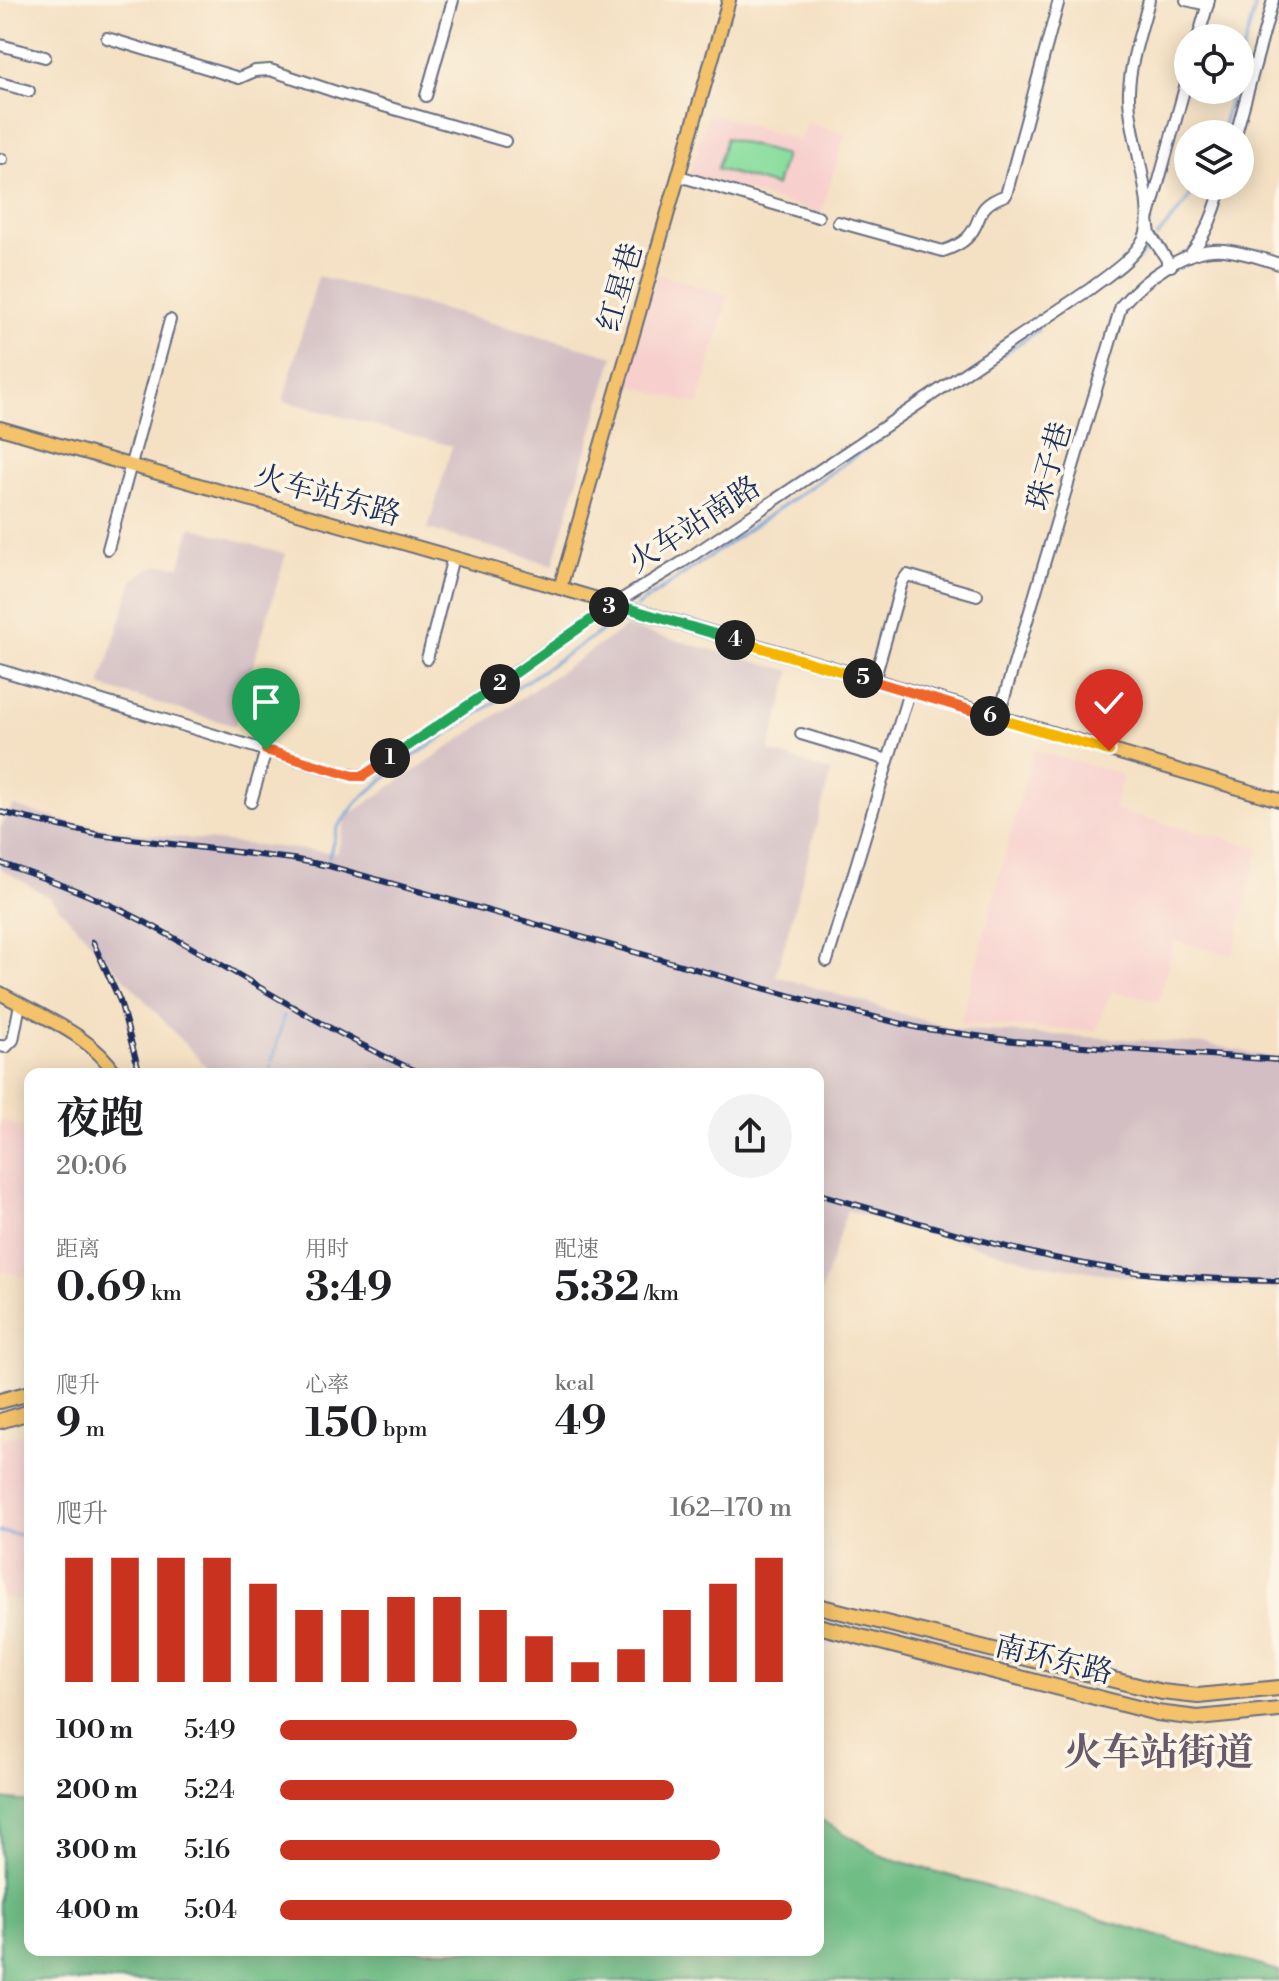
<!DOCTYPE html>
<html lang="zh">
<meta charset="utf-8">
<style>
:root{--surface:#fff;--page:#f2f2f2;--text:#202124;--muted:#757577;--accent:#c8321e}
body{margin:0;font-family:"Libre Bodoni","Noto Serif SC",serif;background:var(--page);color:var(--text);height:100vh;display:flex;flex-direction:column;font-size:30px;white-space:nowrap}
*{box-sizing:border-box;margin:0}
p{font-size:26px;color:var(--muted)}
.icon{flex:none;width:44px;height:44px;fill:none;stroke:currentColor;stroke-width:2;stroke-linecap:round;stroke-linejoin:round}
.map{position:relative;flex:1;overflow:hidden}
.panel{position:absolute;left:24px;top:1068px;width:800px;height:888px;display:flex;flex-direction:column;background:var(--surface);border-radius:16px;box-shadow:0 4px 20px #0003}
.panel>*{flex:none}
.fabs{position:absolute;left:1174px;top:24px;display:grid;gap:16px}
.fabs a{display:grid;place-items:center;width:80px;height:80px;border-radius:50%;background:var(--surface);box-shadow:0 4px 20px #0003;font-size:40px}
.pin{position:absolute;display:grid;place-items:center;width:68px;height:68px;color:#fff;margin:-82px -34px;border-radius:50% 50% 50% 0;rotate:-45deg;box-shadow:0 0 8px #0007}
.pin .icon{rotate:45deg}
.km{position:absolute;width:40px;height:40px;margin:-20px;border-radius:50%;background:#222;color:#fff;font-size:22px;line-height:40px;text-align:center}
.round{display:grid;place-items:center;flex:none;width:84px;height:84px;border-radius:42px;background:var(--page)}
.headline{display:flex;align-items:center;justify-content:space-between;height:136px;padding:0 32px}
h1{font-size:44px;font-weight:700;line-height:60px}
.stats{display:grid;grid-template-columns:repeat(3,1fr);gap:12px;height:136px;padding:8px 32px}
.stats div{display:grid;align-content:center}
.stats b{font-size:40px;font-weight:700}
.stats small{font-size:22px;font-weight:400}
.stats p{font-size:22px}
.chart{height:224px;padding:16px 32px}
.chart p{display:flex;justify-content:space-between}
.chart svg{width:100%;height:144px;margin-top:8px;stroke:var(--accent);stroke-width:6}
ul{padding:0 32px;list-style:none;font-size:26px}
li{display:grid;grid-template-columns:128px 96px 1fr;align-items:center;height:60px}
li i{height:20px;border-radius:10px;background:var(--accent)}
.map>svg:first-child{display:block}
.built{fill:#f7d0cd}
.industrial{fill:#d2bec3}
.green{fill:#8bde9f;stroke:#53867e;stroke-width:2}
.forest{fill:#70bd86;stroke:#467672;stroke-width:2}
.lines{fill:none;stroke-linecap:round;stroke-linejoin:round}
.stream{stroke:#71a2dc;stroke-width:3}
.minor-casing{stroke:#676d81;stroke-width:14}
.major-casing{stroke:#676d81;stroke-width:16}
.highway-casing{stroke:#676d81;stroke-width:18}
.minor{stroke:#fff;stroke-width:10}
.major{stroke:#f3c26a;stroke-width:12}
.highway{stroke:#f3c26a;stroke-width:14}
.rail-casing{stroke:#1b2f5e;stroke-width:6}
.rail{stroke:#fcf5e5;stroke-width:3;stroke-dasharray:9;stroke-linecap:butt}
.split-1-casing{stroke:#fff;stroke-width:16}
.split-2-casing{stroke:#fff;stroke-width:16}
.split-3-casing{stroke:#fff;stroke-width:16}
.split-4-casing{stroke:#fff;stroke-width:16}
.split-5-casing{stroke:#fff;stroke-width:16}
.split-6-casing{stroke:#fff;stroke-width:16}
.split-7-casing{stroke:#fff;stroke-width:16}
.split-1{stroke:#f0652b;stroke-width:10}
.split-2{stroke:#22a559;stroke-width:10}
.split-3{stroke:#22a559;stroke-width:10}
.split-4{stroke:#22a559;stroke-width:10}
.split-5{stroke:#f5b400;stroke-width:10}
.split-6{stroke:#f0652b;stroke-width:10}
.split-7{stroke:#f5b400;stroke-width:10}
.labels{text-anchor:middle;stroke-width:7;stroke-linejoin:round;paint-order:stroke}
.street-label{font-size:30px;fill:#1b2f5e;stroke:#fcf5e5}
.district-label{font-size:38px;font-weight:bold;fill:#68596c;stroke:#fcf5e5}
</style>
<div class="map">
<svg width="1279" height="1981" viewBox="0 0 1279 1981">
<rect width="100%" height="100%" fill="#fcf5e5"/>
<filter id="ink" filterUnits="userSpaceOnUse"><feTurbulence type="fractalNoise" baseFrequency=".0125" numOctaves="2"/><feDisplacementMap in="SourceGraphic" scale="16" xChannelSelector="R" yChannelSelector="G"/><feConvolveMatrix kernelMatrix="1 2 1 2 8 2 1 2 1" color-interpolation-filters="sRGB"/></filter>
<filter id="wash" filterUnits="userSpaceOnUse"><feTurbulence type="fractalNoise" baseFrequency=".006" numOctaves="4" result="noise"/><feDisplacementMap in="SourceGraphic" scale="32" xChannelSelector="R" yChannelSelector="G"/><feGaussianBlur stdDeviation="1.8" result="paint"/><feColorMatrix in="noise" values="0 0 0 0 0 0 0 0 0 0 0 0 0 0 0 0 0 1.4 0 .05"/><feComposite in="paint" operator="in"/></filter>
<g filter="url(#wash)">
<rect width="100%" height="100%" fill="#f4e0c3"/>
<!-- built -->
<g class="built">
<path d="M708,113L800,141L806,122L845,134L821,214L690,174Z"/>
<path d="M657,274L729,295L698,405L625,384Z"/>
<path d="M1033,750L1122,774L1114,810L1259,848L1233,955L1174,941L1159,1001L1111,991L1096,1031L960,1024Z"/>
<path d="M0,1120L30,1129V1279L3,1271L0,1273Z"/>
<path d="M30,1432V1602L0,1597V1439Z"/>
</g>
<!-- industrial -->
<g class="industrial">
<path d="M318,276L614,356L553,565L428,529L452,446L283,401Z"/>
<path d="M191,527L286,554L235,726L100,686L133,580L150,568L161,565L180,566Z"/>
<path d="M626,627L791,671L769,751L831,772L776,976L952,1029L1206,1044L1279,1059V1289L1188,1286L1041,1264L847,1210L818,1302V1074H213L49,897L0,868V828L13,806L71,823L135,833L337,853L346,817Z"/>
</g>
<!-- green -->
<path class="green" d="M726,138L785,155L776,186L717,169Z"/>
<!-- forest -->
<path class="forest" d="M0,1799L30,1802V1950H818V1818L885,1857L1279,1971V1981H0Z"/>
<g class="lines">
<!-- stream -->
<g class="stream">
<path d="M1240,62L1257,0"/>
<path d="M1221,134L1232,90"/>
<path d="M1157,237L1184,205L1196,186"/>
<path d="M1123,270L1139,259L1152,243"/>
<path d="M636,607L1038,330"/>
<path d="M329,857L337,828L358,801L399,766L627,614"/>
<path d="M269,1074L284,1016"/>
<path d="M0,1532L30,1536"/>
</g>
</g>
</g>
<g filter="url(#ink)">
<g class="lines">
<defs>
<g id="minor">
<path d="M1186,0L1208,5"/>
<path d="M107,38L239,78L255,71L270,70L342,94L505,141"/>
<path d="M1198,38L1209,0"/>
<path d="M0,45L45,57"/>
<path d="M0,83L29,91"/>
<path d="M426,96L453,0"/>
<path d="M1236,134L1273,0"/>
<path d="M0,159H2"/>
<path d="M679,176L818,217"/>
<path d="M838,222L943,251C952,248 960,245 967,238C985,220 972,207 1006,195L1059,0"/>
<path d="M1189,256C1207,234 1214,213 1222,186"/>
<path d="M1171,266L1150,234L1148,220L1188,76"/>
<path d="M108,549L170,320"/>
<path d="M427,659L453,557"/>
<path d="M0,670L337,772C350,775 359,778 371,772L614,604L681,563L1090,289C1108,275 1134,259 1144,238C1158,208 1127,129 1129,91C1130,61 1142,29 1149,0"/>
<path d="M874,681L902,582L907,575L977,595"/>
<path d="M998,718L1121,306C1143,280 1187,246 1224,250C1242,252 1261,258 1279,264"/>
<path d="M801,734L888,760"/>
<path d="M251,802L266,750"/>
<path d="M827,961L909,692"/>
<path d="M0,1046L6,1047L13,1040L20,1004"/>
</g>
<g id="major">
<path d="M0,428L560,588L1279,800"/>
<path d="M560,588L729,0"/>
<path d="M0,993C40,1016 90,1034 116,1074"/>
</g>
<g id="highway">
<path d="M0,1401L30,1393"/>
<path d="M0,1421L30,1412"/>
<path d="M818,1606L1162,1692L1198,1696L1279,1688"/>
<path d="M818,1626L1157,1713L1198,1718L1279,1710"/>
</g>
</defs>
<!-- minor casing -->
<use href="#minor" class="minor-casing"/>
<!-- major casing -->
<use href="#major" class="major-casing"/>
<!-- highway casing -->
<use href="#highway" class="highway-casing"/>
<!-- minor -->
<use href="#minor" class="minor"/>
<!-- major -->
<use href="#major" class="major"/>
<!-- highway -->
<use href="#highway" class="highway"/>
<defs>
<g id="rail">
<path d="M0,812L99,835L292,859L329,866L813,1002L919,1028L1013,1041L1279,1060"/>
<path d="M0,863C47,879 93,895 137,918C234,968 323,1031 423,1074"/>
<path d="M93,942L120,1001L140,1074"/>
<path d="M818,1194C910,1219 1002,1250 1096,1266C1157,1277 1217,1280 1279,1281"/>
</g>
</defs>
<!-- rail casing -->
<use href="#rail" class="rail-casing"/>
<!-- rail -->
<use href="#rail" class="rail"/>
</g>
</g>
<g class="lines" filter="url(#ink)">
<defs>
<path id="split-1" d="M266,750L353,776H363L390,758"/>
<path id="split-2" d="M390,758L500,684"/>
<path id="split-3" d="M500,684L609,607"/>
<path id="split-4" d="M609,607L614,604L735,640"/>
<path id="split-5" d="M735,640L863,678"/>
<path id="split-6" d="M863,678L990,716"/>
<path id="split-7" d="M990,716L1109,751"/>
</defs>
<!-- split-1 casing -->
<use href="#split-1" class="split-1-casing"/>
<!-- split-2 casing -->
<use href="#split-2" class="split-2-casing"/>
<!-- split-3 casing -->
<use href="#split-3" class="split-3-casing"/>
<!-- split-4 casing -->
<use href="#split-4" class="split-4-casing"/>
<!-- split-5 casing -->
<use href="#split-5" class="split-5-casing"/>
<!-- split-6 casing -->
<use href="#split-6" class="split-6-casing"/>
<!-- split-7 casing -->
<use href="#split-7" class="split-7-casing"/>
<!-- split-1 -->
<use href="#split-1" class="split-1"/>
<!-- split-2 -->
<use href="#split-2" class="split-2"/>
<!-- split-3 -->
<use href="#split-3" class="split-3"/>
<!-- split-4 -->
<use href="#split-4" class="split-4"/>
<!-- split-5 -->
<use href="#split-5" class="split-5"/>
<!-- split-6 -->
<use href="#split-6" class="split-6"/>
<!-- split-7 -->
<use href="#split-7" class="split-7"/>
</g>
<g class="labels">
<!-- street labels -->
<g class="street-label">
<text transform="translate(620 287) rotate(-74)" y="10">红星巷</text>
<text transform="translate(1049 466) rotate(-74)" y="10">珠子巷</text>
<text transform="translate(328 495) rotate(16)" y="10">火车站东路</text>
<text transform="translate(694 524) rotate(-33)" y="10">火车站南路</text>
<text transform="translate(1054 1659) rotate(14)" y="10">南环东路</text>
</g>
<!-- district labels -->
<g class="district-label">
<text x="1159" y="1765">火车站街道</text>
</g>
</g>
</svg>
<div class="fabs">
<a><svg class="icon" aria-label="locate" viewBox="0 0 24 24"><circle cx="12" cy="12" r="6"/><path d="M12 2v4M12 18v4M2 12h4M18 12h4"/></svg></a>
<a><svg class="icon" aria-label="layers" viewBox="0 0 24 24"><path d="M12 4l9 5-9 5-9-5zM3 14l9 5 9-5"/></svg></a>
</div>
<div class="pin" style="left:266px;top:750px;background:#1e9e55"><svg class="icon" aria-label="arrive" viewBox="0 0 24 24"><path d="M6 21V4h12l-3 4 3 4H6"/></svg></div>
<div class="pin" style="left:1109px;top:751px;background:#d93025"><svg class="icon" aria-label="check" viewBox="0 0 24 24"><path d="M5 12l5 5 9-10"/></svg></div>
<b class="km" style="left:390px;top:758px">1</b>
<b class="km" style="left:500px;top:684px">2</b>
<b class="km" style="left:609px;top:607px">3</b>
<b class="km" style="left:735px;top:640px">4</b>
<b class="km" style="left:863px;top:678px">5</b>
<b class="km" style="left:990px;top:716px">6</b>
<section class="panel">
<div class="headline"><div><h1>夜跑</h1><p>20:06</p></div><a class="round"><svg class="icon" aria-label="share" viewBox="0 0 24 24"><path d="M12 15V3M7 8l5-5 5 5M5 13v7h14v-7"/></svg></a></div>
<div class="stats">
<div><p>距离</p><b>0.69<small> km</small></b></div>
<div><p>用时</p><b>3:49</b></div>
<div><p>配速</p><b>5:32<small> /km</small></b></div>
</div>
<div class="stats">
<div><p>爬升</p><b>9<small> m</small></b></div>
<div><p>心率</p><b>150<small> bpm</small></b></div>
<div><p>kcal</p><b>49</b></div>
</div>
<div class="chart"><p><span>爬升</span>162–170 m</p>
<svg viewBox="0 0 160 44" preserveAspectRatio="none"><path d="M5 44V6M15 44V6M25 44V6M35 44V6M45 44V14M55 44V22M65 44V22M75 44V18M85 44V18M95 44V22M105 44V30M115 44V38M125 44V34M135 44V22M145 44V14M155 44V6"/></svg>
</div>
<ul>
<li><b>100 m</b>5:49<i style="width:58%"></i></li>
<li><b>200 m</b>5:24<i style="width:77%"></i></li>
<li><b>300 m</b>5:16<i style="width:86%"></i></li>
<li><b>400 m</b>5:04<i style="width:100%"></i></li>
</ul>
</section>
</div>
